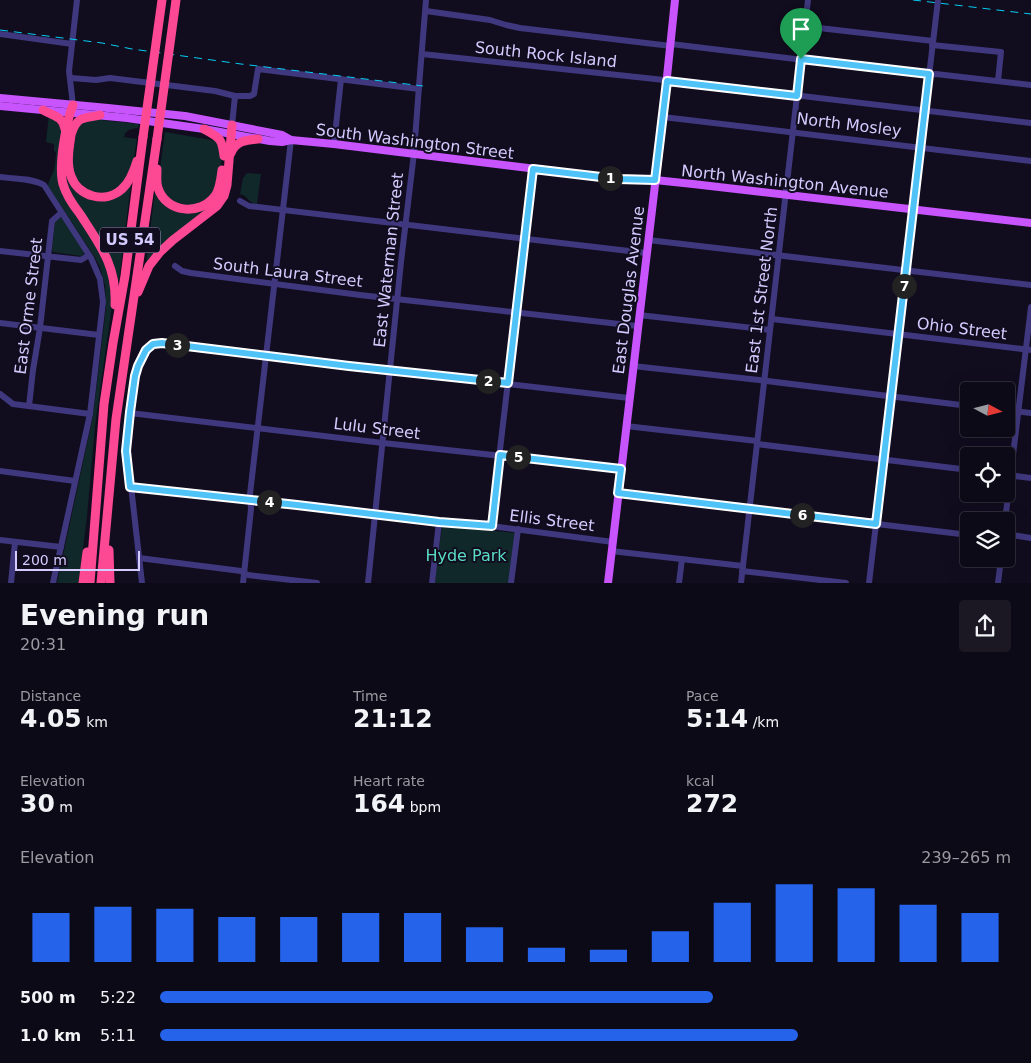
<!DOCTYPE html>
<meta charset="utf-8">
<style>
:root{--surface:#0d0a17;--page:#1b1824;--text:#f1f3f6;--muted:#9a9aa1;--line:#2d2b36;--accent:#2563eb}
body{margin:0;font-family:"DejaVu Sans",sans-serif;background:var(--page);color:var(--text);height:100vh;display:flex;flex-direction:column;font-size:19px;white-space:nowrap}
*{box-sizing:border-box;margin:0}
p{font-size:16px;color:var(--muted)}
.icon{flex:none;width:28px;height:28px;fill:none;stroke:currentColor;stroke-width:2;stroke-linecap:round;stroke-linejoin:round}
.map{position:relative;height:583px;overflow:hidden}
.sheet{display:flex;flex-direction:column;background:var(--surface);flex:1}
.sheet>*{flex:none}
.needle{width:32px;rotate:97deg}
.controls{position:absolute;left:960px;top:382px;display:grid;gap:10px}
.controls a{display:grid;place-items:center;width:55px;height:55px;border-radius:5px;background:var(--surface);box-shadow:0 5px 20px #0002,0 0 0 1px var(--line);font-size:25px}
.scale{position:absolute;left:15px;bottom:12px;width:125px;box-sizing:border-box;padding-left:5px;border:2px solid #d4cbfe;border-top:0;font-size:14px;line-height:18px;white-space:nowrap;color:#d4cbfe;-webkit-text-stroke:4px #110d1f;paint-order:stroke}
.pin{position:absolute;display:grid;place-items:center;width:42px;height:42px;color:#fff;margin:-51px -21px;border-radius:50% 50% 50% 0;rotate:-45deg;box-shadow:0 0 5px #0007}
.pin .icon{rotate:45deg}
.km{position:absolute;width:25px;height:25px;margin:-12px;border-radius:50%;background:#222;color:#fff;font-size:14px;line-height:25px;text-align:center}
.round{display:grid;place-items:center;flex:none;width:52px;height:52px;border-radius:5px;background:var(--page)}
.overview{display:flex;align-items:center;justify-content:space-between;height:85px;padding:0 20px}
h1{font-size:28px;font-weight:700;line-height:38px}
.metrics{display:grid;grid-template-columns:repeat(3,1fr);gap:8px;height:85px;padding:5px 20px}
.metrics div{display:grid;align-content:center}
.metrics b{font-size:25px;font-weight:700}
.metrics small{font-size:14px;font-weight:400}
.metrics p{font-size:14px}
.chart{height:140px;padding:10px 20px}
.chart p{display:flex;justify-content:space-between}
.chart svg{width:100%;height:90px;margin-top:5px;stroke:var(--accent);stroke-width:6}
ul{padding:0 20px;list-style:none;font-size:16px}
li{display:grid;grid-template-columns:80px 60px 1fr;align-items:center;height:38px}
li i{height:12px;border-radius:6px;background:var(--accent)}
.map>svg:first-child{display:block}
.green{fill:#102829}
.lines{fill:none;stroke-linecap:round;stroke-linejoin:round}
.minor{stroke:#3f387e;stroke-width:6}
.major{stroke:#c854fd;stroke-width:8}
.highway{stroke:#fd4894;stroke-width:9}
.rail{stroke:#03cdf3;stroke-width:1;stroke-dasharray:8 6;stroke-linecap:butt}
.highway-bridge{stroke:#fd4894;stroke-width:9}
.route-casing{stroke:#fff;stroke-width:10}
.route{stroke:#4fc3f7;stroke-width:6}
.labels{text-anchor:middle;stroke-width:4;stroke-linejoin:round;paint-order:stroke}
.shield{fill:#110d1f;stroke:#9a92bb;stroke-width:1}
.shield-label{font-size:15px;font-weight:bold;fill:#d4cbfe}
.street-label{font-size:16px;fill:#d4cbfe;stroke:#110d1f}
.park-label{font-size:16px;fill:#59ddc4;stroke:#110d1f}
</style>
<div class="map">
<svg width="1031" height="583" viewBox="0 0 1031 583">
<rect width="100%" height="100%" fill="#110d1f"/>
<!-- green -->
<g class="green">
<path d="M49,115L62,124L59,172L105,258L113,298L95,426L87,516L79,583H57L93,416L106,308L105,285L100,267L94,256L48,186C49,179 52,176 54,170C55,164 56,158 56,152L54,151V144L46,142Z"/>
<path d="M91,119L139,124L138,128C131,129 126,129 124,137L137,139L132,170L117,190L104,194L84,190L72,173L71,168L77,125Z"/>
<path d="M165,132L217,141L223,149L218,186L212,197L190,207L168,199L159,184V176Z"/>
<path d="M66,159L67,171L93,198L131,184L119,280H116L73,200L66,183Z"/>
<path d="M247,173L261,174L257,204C246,202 249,196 240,194L243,178Z"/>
<path d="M155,190L177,209L221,197L146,264Z"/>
<path d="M60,218H63L84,252L83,255L81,256L53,252L52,250L55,222Z"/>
<path d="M442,525L515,533L509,583H435Z"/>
</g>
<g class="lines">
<!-- minor -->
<g class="minor">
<path d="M426,11L490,20L506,25L520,28L671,46"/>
<path d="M819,28L933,41"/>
<path d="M0,34L72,44"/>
<path d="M671,44L929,75L936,74L1031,85"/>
<path d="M932,45L1001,52L998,81"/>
<path d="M422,54L683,82L1031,123"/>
<path d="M71,78L96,80L110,78L215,91L235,96H250L254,94L258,69L419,89"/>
<path d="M73,105L69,71L77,0"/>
<path d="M663,117L1031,161"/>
<path d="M232,125L235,96"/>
<path d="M334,144L341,79"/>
<path d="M0,177C14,179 32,178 44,185L91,258L100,279L103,302L90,414L53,583"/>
<path d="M240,201L249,206L646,253"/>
<path d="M648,240L1031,285"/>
<path d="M0,251L81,260L89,255"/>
<path d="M175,266L182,271L191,273L360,295L637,326"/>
<path d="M639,315L770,330"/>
<path d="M772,319L1031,350"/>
<path d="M0,323L99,335"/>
<path d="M633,366L759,380L969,406"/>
<path d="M0,394L13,404L90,414"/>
<path d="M29,406L33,370L40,328L52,221L61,213"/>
<path d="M1006,410L1031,413"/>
<path d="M130,413L383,443L621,469"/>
<path d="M626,426L757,441"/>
<path d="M757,444L969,470"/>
<path d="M0,471L75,481"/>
<path d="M1007,475L1031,478"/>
<path d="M130,487L297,505L439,522L491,526L613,542"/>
<path d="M618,493L969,535"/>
<path d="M1005,521L1031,307"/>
<path d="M491,526L533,169"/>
<path d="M1006,534L1031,538"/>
<path d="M0,540L61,547"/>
<path d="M611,551L743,566"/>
<path d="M139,558L241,571L248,575L317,583"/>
<path d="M742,571L846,583"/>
<path d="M11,583L15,542"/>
<path d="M142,583L127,451L130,413L135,376L143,355L147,350L153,344L162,343L352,366L629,398"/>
<path d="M243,583L251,509L250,494L291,140"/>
<path d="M368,583L401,262L414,153L419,86L426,0"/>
<path d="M432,583L439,522"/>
<path d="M511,583L518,529"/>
<path d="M679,583L682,559"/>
<path d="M741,583L808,0"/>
<path d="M869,583L938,0"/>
<path d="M998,583L1001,559"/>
</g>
<!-- major -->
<g class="major">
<path d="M0,98L108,108L185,116L282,135L291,140"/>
<path d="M0,106L127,118L204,129L270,141L282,142L291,140L334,144L618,179L655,180L693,184L1031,223"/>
<path d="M608,583L661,134L675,0"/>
</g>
<!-- highway -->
<g class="highway">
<path d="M73,105C66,122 58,166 63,184C66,195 73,205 80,214C100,245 117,266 115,305"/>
<path d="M43,110C53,116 63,116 65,129"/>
<path d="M72,126C71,142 65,160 71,176C78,197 106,204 122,189C130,182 134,171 137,161"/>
<path d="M204,129C220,138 222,138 224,156"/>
<path d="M72,132C78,115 85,119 100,115"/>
<path d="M231,153C236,141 245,140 258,139"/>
<path d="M157,169C157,175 156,182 158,188C166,213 200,216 215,196C220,189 221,179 222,170"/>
<path d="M138,292L149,266L160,252L173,240L217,206L224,196L227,185L232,125"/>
<path d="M109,550L110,583"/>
<path d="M83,583L87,552"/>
<path d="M90,583L104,404L113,343L125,276L143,137"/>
<path d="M101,583L116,419L157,139"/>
</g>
<!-- rail -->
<g class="rail">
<path d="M913,0L1031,14"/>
<path d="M0,30L102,43L132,49L241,64L423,86"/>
</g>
<!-- highway-bridge -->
<g class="highway-bridge">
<path d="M143,137L162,0"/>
<path d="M157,139L176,0"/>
</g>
</g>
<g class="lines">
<defs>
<path id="route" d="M801,59L929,74L876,524L618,493L621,469L500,455L492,526L439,522L297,505L130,487L126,451L130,412L135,376L138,366L146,350L153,344L162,343L349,366L508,383L533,169L618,179L655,180L667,81L797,96Z"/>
</defs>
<!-- route casing -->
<use href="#route" class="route-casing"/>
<!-- route -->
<use href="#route" class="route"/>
</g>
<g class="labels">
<!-- shield labels -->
<rect class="shield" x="100" y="227.5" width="60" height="25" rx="4"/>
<g class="shield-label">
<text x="130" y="245">US 54</text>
</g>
<!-- street labels -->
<g class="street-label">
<text transform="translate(546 54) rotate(6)" y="6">South Rock Island</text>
<text transform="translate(849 124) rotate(7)" y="6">North Mosley</text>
<text transform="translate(415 141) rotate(7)" y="6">South Washington Street</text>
<text transform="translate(785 181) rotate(6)" y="6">North Washington Avenue</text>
<text transform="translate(388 260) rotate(-84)" y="6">East Waterman Street</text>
<text transform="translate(288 272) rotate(7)" y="6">South Laura Street</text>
<text transform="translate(628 290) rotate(-83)" y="6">East Douglas Avenue</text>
<text transform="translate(761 290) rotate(-83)" y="6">East 1st Street North</text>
<text transform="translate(28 306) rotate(-83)" y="6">East Orme Street</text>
<text transform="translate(962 328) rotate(7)" y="6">Ohio Street</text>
<text transform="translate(377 428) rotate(7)" y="6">Lulu Street</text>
<text transform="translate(552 520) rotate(7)" y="6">Ellis Street</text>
</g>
<!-- park labels -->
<g class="park-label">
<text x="466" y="561">Hyde Park</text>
</g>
</g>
</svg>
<div class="controls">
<a><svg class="needle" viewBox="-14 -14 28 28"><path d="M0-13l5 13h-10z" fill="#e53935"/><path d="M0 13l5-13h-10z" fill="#9a9aa1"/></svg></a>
<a><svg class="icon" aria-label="locate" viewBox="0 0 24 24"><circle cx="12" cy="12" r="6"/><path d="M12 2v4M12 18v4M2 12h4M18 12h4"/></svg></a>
<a><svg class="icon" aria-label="layers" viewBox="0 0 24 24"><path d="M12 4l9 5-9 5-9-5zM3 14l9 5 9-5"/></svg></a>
</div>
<div class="scale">200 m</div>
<div class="pin" style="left:801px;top:59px;background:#1e9e55"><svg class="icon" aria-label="arrive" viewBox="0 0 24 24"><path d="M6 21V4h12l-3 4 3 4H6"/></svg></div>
<b class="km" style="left:610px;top:178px">1</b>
<b class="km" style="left:488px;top:381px">2</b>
<b class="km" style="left:177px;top:345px">3</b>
<b class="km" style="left:269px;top:502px">4</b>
<b class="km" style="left:518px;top:457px">5</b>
<b class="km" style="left:802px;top:515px">6</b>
<b class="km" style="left:904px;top:286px">7</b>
</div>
<section class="sheet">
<div class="overview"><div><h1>Evening run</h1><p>20:31</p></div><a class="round"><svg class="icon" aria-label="share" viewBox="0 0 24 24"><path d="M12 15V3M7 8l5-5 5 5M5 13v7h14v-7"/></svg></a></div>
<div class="metrics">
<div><p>Distance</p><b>4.05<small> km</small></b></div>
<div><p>Time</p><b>21:12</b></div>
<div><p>Pace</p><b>5:14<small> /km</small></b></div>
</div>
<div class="metrics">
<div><p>Elevation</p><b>30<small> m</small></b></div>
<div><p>Heart rate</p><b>164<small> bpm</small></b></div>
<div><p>kcal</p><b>272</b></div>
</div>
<div class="chart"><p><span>Elevation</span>239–265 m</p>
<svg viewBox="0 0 160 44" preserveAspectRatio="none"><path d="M5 44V20M15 44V17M25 44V18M35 44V22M45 44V22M55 44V20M65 44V20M75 44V27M85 44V37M95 44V38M105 44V29M115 44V15M125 44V6M135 44V8M145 44V16M155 44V20"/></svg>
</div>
<ul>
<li><b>500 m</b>5:22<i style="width:65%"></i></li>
<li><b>1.0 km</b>5:11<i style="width:75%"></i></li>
</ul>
</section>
